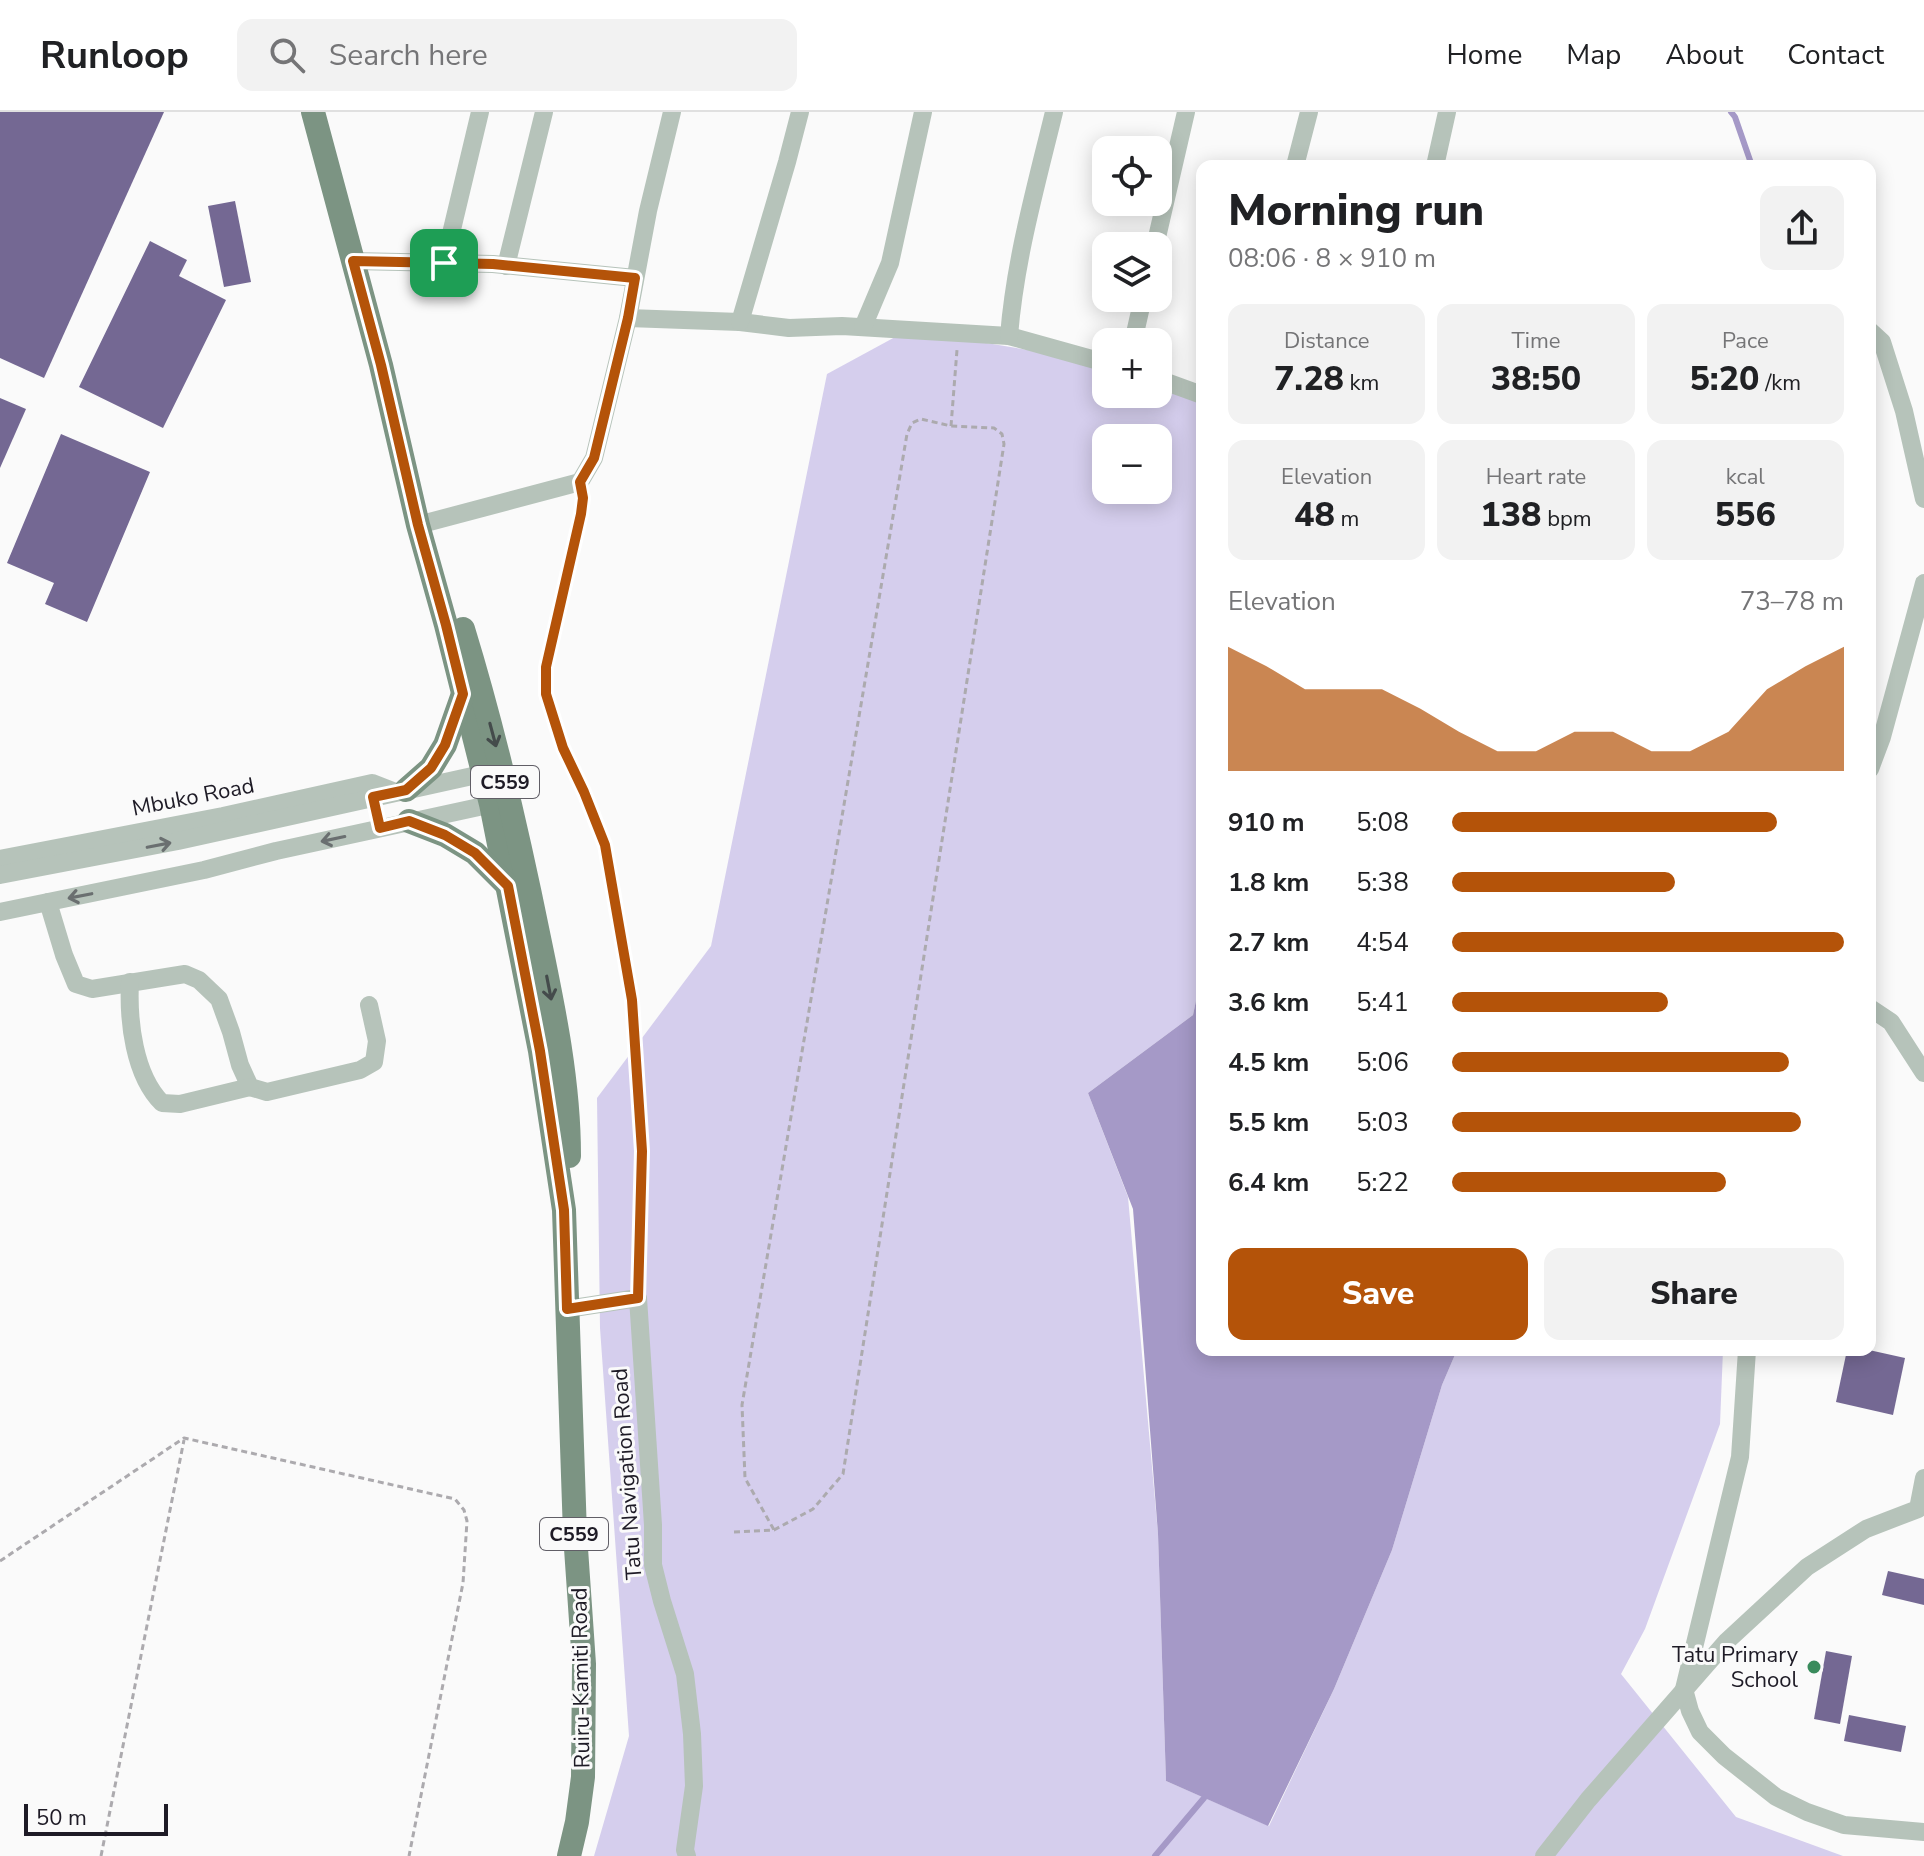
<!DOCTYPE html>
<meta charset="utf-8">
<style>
:root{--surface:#fff;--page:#f2f2f2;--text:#202124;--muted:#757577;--line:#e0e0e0;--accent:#b45309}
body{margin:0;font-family:"Nunito Sans",sans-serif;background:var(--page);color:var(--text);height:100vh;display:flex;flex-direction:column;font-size:30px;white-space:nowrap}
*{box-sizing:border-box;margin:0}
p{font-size:26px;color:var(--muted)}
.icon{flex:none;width:44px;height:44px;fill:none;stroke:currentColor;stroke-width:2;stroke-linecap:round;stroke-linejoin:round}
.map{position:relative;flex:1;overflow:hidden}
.sheet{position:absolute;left:1196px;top:48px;width:680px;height:1196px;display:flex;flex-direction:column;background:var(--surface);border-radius:16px;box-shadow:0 4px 20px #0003}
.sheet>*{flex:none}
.tools{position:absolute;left:1092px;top:24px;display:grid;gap:16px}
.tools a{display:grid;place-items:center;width:80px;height:80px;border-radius:16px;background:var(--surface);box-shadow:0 4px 20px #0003;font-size:40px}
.scale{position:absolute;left:24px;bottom:20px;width:144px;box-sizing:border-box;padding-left:8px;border:4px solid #1e1b26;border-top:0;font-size:22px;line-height:28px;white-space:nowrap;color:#1e1b26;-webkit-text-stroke:6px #fafafa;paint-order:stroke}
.pin{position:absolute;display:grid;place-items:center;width:68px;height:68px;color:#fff;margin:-34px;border-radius:16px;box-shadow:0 4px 12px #0006}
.round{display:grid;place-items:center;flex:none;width:84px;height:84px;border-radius:16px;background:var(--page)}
.head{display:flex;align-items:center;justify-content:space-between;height:136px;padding:0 32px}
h1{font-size:44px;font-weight:800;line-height:60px}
.metrics{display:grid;grid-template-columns:repeat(3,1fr);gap:12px;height:136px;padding:8px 32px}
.metrics div{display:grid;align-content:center;border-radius:16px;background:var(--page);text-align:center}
.metrics b{font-size:34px;font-weight:800}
.metrics small{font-size:22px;font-weight:400}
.metrics p{font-size:22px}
.chart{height:224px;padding:16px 32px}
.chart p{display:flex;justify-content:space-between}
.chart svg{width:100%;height:144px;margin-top:8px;fill:var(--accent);opacity:.7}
.cta{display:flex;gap:16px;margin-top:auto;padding:16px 32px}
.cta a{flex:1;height:92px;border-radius:16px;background:var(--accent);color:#fff;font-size:32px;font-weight:800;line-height:92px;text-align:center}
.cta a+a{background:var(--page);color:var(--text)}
ul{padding:0 32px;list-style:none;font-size:26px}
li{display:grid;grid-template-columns:128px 96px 1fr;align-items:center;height:60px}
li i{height:20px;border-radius:10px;background:var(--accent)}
header{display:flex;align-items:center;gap:48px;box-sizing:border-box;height:112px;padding:0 40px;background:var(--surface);border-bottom:2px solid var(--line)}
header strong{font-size:38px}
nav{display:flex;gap:44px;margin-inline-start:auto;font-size:28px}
.search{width:560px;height:72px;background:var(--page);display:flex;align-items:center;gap:20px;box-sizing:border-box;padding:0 28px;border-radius:16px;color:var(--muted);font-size:30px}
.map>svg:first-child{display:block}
.green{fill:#d5ceed;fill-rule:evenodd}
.water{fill:#a599c7}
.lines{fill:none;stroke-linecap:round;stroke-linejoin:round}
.stream{stroke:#a599c7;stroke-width:6}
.building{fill:#746893}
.path{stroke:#acaaae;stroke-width:3;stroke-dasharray:6 4;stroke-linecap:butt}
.minor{stroke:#b6c3ba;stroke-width:18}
.major{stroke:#7c9483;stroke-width:24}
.oneway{stroke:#444b4b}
.oneway2{stroke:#6a6f70}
.route-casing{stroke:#fff;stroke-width:16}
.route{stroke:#b45309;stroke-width:10}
.poi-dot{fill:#398b5c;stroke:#fafafa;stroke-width:3}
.labels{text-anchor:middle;stroke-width:6;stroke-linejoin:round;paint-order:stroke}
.shield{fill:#fafafa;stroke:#605e66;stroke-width:2}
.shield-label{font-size:20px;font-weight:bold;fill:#1e1b26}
.street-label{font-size:22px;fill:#1e1b26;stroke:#fafafa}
.poi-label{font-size:22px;fill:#1e1b26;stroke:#fafafa;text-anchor:end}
</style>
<header>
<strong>Runloop</strong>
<div class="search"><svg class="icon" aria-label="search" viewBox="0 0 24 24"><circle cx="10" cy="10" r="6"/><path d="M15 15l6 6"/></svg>Search here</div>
<nav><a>Home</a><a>Map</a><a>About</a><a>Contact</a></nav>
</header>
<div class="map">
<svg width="1924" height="1744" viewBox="0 0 1924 1744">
<rect width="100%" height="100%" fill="#fafafa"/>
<!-- green -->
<path class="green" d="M908,218L1106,251V282H1158V267L1202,280V860L1193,903L1088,981L1128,1085L1158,1422L1166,1669L1269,1714L1334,1577L1392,1438L1442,1273L1457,1238H1723L1720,1312L1645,1517L1621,1562L1736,1705L1843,1744H594L629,1624L600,1216L597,986L711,834L827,262ZM1106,326H1158V378H1106Z"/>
<!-- water -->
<path class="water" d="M1202,860V1238H1457L1442,1273L1392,1438L1334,1577L1268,1714L1166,1669L1158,1422L1133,1097L1088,981L1193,903Z"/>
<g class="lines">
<!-- stream -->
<g class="stream">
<path d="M1731,0L1735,5L1752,54"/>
<path d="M1155,1744L1204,1686"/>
</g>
</g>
<!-- building -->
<g class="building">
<path d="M0,0H164L44,266L0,246Z"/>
<path d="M235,89L251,170L224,175L208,94Z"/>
<path d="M150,129L187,148L179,164L226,188L163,316L79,275Z"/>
<path d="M0,286L26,297L0,356Z"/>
<path d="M61,322L150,360L87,510L45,492L54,471L7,451Z"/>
<path d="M1847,1238H1869L1905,1246L1893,1303L1836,1290Z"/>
<path d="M1888,1459L1924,1467V1493L1882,1483Z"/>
<path d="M1826,1539L1852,1544L1840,1612L1814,1607Z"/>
<path d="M1849,1603L1906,1614L1901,1640L1844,1629Z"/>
</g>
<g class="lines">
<!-- path -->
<g class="path">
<path d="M951,314L957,238"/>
<path d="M582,388L581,402L546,555V582L563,636L584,680L605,733L632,888L642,1039L638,1167"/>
<path d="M734,1420L774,1418L813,1397L843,1362L1004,332L1002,322L994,316L951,314L921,307L912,311L907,322L742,1293L745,1366L774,1418"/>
<path d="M0,1449L184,1326L455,1387L464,1398L467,1409L463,1471L409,1744"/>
<path d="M101,1744L184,1328"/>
</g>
<!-- minor -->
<g class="minor">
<path d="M1295,54L1309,0"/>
<path d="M1435,54L1447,0"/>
<path d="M1155,134L1186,0"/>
<path d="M353,149L493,152L635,166"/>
<path d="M444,151L480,0"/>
<path d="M506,154L544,0"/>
<path d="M628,206L740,210L789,216L842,214L1009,224L1106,251"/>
<path d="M740,210L787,50L800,0"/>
<path d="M863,215L890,151L923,0"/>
<path d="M1870,219L1882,230L1904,299L1924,387"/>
<path d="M1009,224C1015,148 1036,74 1054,0"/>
<path d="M1133,230L1143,186"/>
<path d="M1158,267L1202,283"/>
<path d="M418,413L580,370L594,346L628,206L648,99L672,0"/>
<path d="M1870,657L1882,625L1924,471"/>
<path d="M0,747L223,704L372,671L395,680"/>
<path d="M0,763L178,729L495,659"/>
<path d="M48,790L64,843L76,872L92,877L185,862L199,868L219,887L231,920L240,953L250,975L267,980L360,958L374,950L377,929L369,893"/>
<path d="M0,800L204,758L276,739L502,690"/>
<path d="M130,870C128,909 134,963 162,991L180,992L250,975"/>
<path d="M1870,896L1891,910L1924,961"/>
<path d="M567,1197L638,1186L653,1413V1453L662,1489L685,1562L692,1622L694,1674L685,1738L687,1744"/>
<path d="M1747,1238L1740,1345L1684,1577L1690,1599L1700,1620L1724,1644L1776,1685L1807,1700L1844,1713L1924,1720"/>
<path d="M1544,1744L1588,1688L1727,1529L1807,1455L1866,1417L1918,1397L1924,1366"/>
</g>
<!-- major -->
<g class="major">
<path d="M313,0L381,253L418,413L446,513L491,692L540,939L564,1098L575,1422L584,1552L583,1665L577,1710L569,1744"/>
<path d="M463,517C494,618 518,722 539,826C554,898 569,970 569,1044"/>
<path d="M406,678L431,656L445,633L463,582"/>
<path d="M409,709L445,723L475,741L508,774"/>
</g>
</g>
<!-- one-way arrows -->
<defs><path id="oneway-shaft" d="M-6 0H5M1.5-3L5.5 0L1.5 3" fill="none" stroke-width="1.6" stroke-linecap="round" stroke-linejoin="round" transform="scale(2)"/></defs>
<g class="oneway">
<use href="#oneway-shaft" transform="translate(493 623) rotate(75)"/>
<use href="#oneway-shaft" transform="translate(549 876) rotate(79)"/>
</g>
<g class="oneway2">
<use href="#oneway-shaft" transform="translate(333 727) rotate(168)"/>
<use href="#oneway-shaft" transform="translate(159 733) rotate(-11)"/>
<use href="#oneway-shaft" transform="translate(80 784) rotate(169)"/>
</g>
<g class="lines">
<defs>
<path id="route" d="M353,149L493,152L635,166L628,206L594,346L580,370L583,386L581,402L546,555V582L563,636L584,680L605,733L632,888L642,1039L638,1186L567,1197L564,1098L540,939L508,774L475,741L445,723L409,709L380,716L373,685L406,678L431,656L445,633L463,582L446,513L418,413L381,253Z"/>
</defs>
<!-- route casing -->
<use href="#route" class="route-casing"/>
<!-- route -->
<use href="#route" class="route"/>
</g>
<!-- markers -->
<circle class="poi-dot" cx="1814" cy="1555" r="8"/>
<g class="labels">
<!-- shield labels -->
<g class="shield">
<rect x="471" y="654" width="68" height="32" rx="6"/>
<rect x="540" y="1406" width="68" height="32" rx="6"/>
</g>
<g class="shield-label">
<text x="505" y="677">C559</text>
<text x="574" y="1429">C559</text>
</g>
<!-- street labels -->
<g class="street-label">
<text transform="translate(193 684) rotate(-11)" y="8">Mbuko Road</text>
<text transform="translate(626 1362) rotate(-94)" y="8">Tatu Navigation Road</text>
<text transform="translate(580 1566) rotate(-91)" y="8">Ruiru-Kamiti Road</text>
</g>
<!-- poi labels -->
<g class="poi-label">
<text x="1798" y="1550">Tatu Primary<tspan x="1798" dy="25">School</tspan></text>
</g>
</g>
</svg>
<div class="tools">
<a><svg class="icon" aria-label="locate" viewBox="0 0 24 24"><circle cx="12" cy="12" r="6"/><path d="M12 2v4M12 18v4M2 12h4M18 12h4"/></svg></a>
<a><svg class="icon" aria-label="layers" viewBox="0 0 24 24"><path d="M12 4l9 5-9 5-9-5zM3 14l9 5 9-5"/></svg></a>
<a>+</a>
<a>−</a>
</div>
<div class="scale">50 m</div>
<div class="pin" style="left:444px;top:151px;background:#1e9e55"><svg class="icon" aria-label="arrive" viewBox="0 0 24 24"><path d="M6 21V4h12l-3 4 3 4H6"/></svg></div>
<section class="sheet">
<div class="head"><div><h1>Morning run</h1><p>08:06 · 8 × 910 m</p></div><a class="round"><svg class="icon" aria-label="share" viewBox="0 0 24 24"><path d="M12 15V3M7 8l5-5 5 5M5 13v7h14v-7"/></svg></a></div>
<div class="metrics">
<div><p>Distance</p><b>7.28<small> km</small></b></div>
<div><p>Time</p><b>38:50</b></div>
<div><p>Pace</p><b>5:20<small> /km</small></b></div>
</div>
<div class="metrics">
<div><p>Elevation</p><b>48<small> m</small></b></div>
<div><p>Heart rate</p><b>138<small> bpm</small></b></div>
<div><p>kcal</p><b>556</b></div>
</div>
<div class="chart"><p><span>Elevation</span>73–78 m</p>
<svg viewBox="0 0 160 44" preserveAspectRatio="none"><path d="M0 44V6L10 12L20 19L30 19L40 19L50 25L60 32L70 38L80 38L90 32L100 32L110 38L120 38L130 32L140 19L150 12L160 6V44z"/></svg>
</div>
<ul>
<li><b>910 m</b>5:08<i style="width:83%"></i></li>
<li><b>1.8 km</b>5:38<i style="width:57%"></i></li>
<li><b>2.7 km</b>4:54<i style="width:100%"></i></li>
<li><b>3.6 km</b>5:41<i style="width:55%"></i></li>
<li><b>4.5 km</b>5:06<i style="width:86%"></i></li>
<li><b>5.5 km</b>5:03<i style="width:89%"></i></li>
<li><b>6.4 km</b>5:22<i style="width:70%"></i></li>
</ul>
<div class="cta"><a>Save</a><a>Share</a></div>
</section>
</div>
